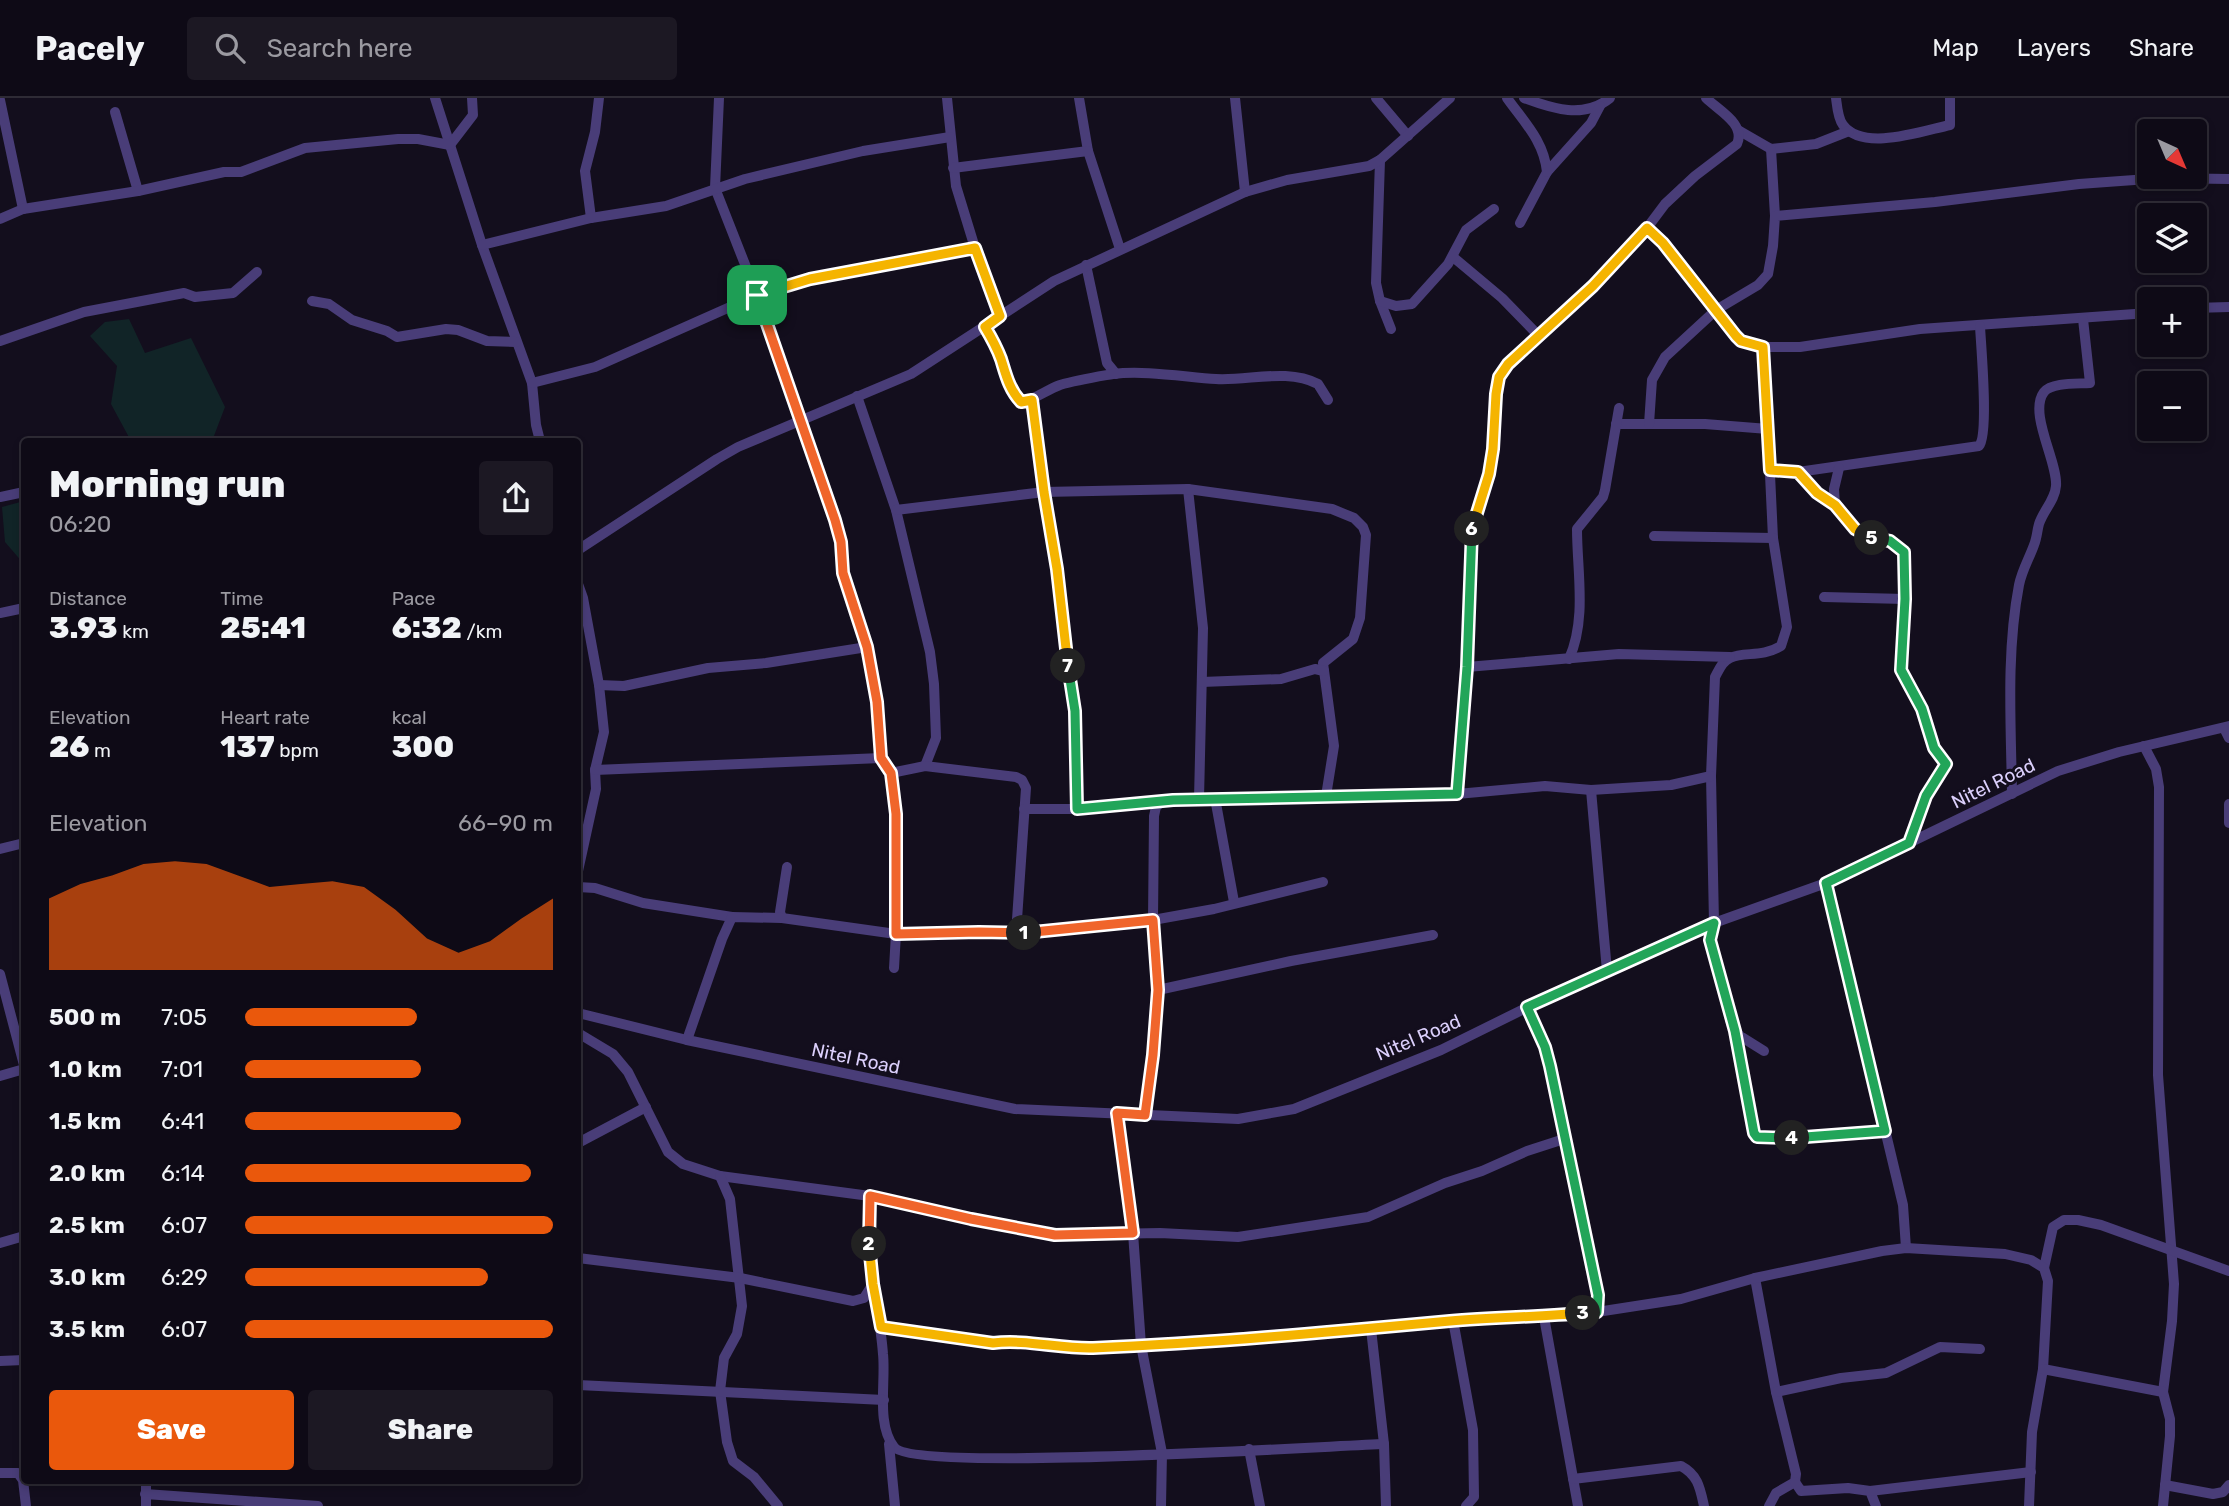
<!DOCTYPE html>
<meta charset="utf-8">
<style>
:root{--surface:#0e0a16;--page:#1c1823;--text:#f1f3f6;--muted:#9b9aa1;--line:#2e2b35;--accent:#ea580c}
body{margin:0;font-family:Rubik,sans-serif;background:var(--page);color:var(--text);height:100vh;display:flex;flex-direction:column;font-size:26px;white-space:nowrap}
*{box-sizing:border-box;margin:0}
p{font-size:23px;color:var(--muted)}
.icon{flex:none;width:38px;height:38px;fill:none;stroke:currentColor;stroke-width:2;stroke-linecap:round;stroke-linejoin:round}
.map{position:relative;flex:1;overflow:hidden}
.details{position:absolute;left:21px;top:340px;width:560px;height:1046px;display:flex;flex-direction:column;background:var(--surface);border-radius:7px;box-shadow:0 4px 10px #0003,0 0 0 2px var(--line)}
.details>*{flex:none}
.needle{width:46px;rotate:136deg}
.buttons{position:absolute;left:2137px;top:21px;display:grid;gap:14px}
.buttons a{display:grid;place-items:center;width:70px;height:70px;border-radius:7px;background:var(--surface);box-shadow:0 4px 10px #0003,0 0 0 2px var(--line);font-size:35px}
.pin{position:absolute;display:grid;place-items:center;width:60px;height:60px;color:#fff;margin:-30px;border-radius:14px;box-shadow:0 4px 10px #0006}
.km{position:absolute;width:35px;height:35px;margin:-18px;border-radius:50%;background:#222;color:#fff;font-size:19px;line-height:35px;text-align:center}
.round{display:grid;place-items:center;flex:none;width:74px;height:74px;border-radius:7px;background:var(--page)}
.overview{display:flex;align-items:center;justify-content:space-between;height:119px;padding:0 28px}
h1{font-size:38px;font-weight:800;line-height:52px}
.figures{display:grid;grid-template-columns:repeat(3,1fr);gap:10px;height:119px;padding:7px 28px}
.figures div{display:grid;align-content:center}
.figures b{font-size:30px;font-weight:800}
.figures small{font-size:19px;font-weight:400}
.figures p{font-size:19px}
.chart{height:196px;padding:14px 28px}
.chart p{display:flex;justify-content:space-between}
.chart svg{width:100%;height:126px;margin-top:7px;fill:var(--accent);opacity:.7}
.primary-button{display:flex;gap:14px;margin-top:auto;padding:14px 28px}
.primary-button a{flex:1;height:80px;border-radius:7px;background:var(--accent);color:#fff;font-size:28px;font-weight:800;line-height:80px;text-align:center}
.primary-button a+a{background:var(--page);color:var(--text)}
ul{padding:0 28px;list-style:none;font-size:23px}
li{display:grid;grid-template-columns:112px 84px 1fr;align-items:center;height:52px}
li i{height:18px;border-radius:9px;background:var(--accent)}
header{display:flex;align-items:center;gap:42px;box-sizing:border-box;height:98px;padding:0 35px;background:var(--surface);border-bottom:2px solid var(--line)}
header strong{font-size:33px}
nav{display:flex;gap:38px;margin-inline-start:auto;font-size:24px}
.search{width:490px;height:63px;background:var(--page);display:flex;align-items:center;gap:18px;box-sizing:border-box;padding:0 24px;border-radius:7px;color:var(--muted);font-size:26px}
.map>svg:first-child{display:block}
.green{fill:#112427}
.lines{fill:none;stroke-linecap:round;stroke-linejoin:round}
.minor{stroke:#493d78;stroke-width:10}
.split-1-casing{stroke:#fff;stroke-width:14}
.split-2-casing{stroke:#fff;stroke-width:14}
.split-3-casing{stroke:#fff;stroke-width:14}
.split-4-casing{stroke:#fff;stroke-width:14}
.split-5-casing{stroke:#fff;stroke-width:14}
.split-6-casing{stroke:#fff;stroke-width:14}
.split-7-casing{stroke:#fff;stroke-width:14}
.split-8-casing{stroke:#fff;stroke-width:14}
.split-1{stroke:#f0652b;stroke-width:9}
.split-2{stroke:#f0652b;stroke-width:9}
.split-3{stroke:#f5b400;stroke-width:9}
.split-4{stroke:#22a559;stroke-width:9}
.split-5{stroke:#22a559;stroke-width:9}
.split-6{stroke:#f5b400;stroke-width:9}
.split-7{stroke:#22a559;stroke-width:9}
.split-8{stroke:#f5b400;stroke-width:9}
.labels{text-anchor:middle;stroke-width:6;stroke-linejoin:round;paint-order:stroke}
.street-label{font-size:19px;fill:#dbcffb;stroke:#130e1d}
</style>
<header>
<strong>Pacely</strong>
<div class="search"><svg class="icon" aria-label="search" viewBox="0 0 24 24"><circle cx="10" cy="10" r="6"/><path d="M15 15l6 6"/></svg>Search here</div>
<nav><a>Map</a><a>Layers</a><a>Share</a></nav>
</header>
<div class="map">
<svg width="2229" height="1408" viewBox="0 0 2229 1408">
<rect width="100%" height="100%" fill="#130e1d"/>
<!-- green -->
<g class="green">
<path d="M129,221L145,255L191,240L225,309L212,343H131L111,306L117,268L90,238L105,224Z"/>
<path d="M24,403V466L5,444L2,409Z"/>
</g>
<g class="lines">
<!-- minor -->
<g class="minor">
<path d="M435,0L482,147L532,285L536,327L540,343"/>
<path d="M719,0L715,90L757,197L835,422L841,444L843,475L867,549L877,604L881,660L891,675L896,716L897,818L894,870"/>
<path d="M947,0L956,88L975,150L1000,218"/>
<path d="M1079,0L1088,53L1120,151"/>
<path d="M1235,0L1245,94"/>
<path d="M1376,0L1408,38"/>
<path d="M1507,0C1524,24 1544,43 1547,74L1520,125"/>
<path d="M1524,0C1553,11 1584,21 1610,0"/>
<path d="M1836,0C1837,8 1838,21 1843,27C1863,54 1922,33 1950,27V0"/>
<path d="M0,2L23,111"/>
<path d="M115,14L138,93"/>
<path d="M1738,32L1771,51L1816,46L1849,33"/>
<path d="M1771,51L1775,118"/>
<path d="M1380,62L1376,185L1380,203L1391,231"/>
<path d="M953,70L1088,53"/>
<path d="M1547,74L1591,25L1600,8"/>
<path d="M591,120L585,73L595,34L599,0"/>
<path d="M0,121L23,111L138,93L224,74H241L305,50L398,41H418L450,47L473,17L472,0"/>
<path d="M1647,130L1663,145L1736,238L1741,243L1764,249H1800L1920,231L2149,215"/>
<path d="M482,147L591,120L666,108L745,81L863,53L950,39"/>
<path d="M1453,159L1502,200L1538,237"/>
<path d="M1086,167L1107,265L1116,276"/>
<path d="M312,203L329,206L352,222L387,233L397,239L446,231L458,232L487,243L516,244"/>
<path d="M1380,203L1396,208L1412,206L1448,166L1466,132L1494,111"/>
<path d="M2194,210L2229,209"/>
<path d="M985,229L1001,261L1007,283L1021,304C1035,302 1046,292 1060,287C1077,282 1096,279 1113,276C1144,272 1185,279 1216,281C1249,283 1287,270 1318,286L1328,302"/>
<path d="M0,243L84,214L184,195L195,199L233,195L257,174"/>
<path d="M1764,249L1773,440L1787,529L1781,548C1761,560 1745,553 1730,560C1722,563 1719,572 1715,579L1711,678L1714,825L1710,842L1731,925L1740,938L1764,953"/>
<path d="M532,285L595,269L757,197L810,181L975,150"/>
<path d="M857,298L896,412L930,554L934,586L936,640L925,668"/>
<path d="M1032,302L1075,613L1077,711"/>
<path d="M1616,326H1705L1768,331"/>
<path d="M1649,326L1652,282L1665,259L1716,212L1758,187L1768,176L1773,148L1775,118L1935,104L2079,86L2162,80L2229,81"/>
<path d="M1770,372L1798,374L1817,395L1835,407L1860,435L1868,439L1890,443L1904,454L1905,501L1901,572L1922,611L1934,650L1946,666L1930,690L1908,745"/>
<path d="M1798,374L1979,348C1989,337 1981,248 1980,228"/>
<path d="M1188,391L1203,530L1199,701"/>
<path d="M0,399L24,394"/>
<path d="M1835,407L1834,391L1839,370"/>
<path d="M896,412L1044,394L1188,391L1332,411L1354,420L1363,429L1366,437L1360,520L1353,541L1323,565L1334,648L1326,698"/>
<path d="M1654,438L1773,440"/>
<path d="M578,452L717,361L738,349L911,276L1054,183L1245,94L1287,82L1369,68L1380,62L1450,0"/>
<path d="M578,486L583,500L599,587L604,634L595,672L596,691L578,773"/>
<path d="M1824,499L1905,501"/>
<path d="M0,515L24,510"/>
<path d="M1569,561C1587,521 1577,473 1577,431L1603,399L1605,392L1619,310"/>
<path d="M1467,569L1619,556L1730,559"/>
<path d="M1202,584L1281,581L1315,571L1324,573"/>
<path d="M599,587L624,588L708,570L766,565L867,549"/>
<path d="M2224,630L2229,640"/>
<path d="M2144,648L2156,671L2159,689L2158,977L2174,1186L2172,1223L2163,1294L2170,1321V1338L2163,1408"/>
<path d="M595,672L881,660"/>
<path d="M891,675L925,668L1016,679L1022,682L1026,690L1016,836"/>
<path d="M1591,692L1607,873"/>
<path d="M1457,696L1467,569L1473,455L1472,428L1489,376L1493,351L1499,279L1508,266L1523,251L1593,188L1647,130L1665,106L1695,78L1737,46C1746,26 1718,12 1706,0"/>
<path d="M2012,696C2011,627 2006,555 2019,487C2022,472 2029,461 2034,447C2037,440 2037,433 2039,426C2043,413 2055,402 2056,388C2058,364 2028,315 2044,294C2052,284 2078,286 2090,285L2083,221"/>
<path d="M1215,700L1234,804"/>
<path d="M2229,706V725"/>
<path d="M1024,711H1077L1173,702L1457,696L1545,688L1591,692L1671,687L1711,678"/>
<path d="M0,751L24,745"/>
<path d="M1826,785L1903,1107L1906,1150"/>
<path d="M578,789L595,790L643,805L732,819"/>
<path d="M782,820L780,814L787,769"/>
<path d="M0,876L24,967"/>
<path d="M1158,892L1291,863L1433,837"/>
<path d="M1526,910L1545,949L1550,968L1599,1197L1597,1214"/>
<path d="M578,915L687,942L1015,1011L1238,1021L1294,1011L1441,952L1526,910L1714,825L1826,785L2058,673L2119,654L2229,628"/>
<path d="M1735,933L1753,1035L1757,1039L1776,1041L1885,1033"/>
<path d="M578,935L613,956L628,974L668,1054L683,1066L720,1078L870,1098L971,1121L1055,1137L1160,1135L1238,1139L1368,1119L1445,1085L1482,1073L1527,1053L1561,1042L1564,1039"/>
<path d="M687,942L722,841L732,819L782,820L896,836L979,834L1016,836L1153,822L1214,811L1323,784"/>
<path d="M0,978L24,971"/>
<path d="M1117,1015L1133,1135L1141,1247L1162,1355L1161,1408"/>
<path d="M1145,1017L1153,957L1158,892L1153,822L1154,718L1156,709L1162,703"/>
<path d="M578,1045L646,1009"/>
<path d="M720,1078L730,1101L742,1208L737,1236L724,1260L720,1293L727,1344L733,1363L754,1379L778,1408"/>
<path d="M870,1098C870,1112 867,1127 868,1141C871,1180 880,1217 883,1256C886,1284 876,1326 894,1349C914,1375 1326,1348 1384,1346"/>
<path d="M0,1145L24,1138"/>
<path d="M578,1160L740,1180L853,1203L864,1200L873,1186"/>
<path d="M2044,1170L2053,1129L2064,1122H2078L2101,1127L2229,1173"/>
<path d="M1755,1180L1776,1294L1796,1376L1795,1384L1776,1395L1769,1408"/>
<path d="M1544,1219L1578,1408"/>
<path d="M1453,1222L1473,1332L1474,1399L1466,1408"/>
<path d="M881,1229L993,1245L1009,1243L1042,1248L1090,1250L1597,1214L1681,1201L1755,1180L1882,1153L1906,1150L2005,1156L2031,1162L2044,1170L2048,1183L2043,1271L2032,1334L2029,1408"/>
<path d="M1371,1231L1384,1346L1386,1408"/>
<path d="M0,1263L24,1262"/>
<path d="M2043,1271L2163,1294"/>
<path d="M578,1287L884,1302"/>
<path d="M1776,1294L1841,1280L1886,1275L1940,1249L1980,1251"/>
<path d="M889,1346L895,1408"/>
<path d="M1249,1351L1260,1408"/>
<path d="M0,1375H18L23,1382L26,1408"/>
<path d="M1573,1381L1681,1368C1698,1377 1700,1390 1704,1408"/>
<path d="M1795,1384L1801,1393L1848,1390L1870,1393L1876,1408"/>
<path d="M2165,1387L2213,1396L2223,1394L2229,1387"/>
<path d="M1870,1393L2031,1374"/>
<path d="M145,1396L318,1408"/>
<path d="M146,1408V1382"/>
</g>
</g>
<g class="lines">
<defs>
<path id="split-1" d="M757,197L835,422L841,444L843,475L867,549L877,604L881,660L891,675L896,716V836L979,834L1024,835"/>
<path id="split-2" d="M869,1146L870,1098L971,1121L1055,1137L1133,1135L1117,1015L1145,1017L1153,957L1158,892L1153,822L1024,835"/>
<path id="split-3" d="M869,1146L873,1186L881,1229L993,1245C1026,1241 1060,1251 1093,1250C1212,1245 1331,1234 1450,1223C1494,1219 1539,1219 1583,1215"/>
<path id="split-4" d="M1583,1215L1597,1214L1598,1197L1550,968L1545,949L1527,909L1714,825L1710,842L1735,933L1754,1035L1757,1039L1792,1040"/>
<path id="split-5" d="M1792,1040L1885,1033L1826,785L1909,745L1926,698L1946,666L1934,650L1922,611L1901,572L1905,501L1904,454L1890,443L1872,440"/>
<path id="split-6" d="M1472,431L1489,376L1493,351L1496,296L1499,279L1508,266L1593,188L1647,130L1663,145L1736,238L1741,243L1763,249L1770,372L1798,374L1817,395L1835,407L1855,431L1872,440"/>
<path id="split-7" d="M1068,568L1075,613L1077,711L1173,702L1457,696L1467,569L1472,431"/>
<path id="split-8" d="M757,197L810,181L975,150L1000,218L985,229C991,239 997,250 1001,261C1006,277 1009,291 1021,304L1032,302L1044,394L1057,471L1068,568"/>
</defs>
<!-- split-1 casing -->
<use href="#split-1" class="split-1-casing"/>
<!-- split-2 casing -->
<use href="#split-2" class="split-2-casing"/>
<!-- split-3 casing -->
<use href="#split-3" class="split-3-casing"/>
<!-- split-4 casing -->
<use href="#split-4" class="split-4-casing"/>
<!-- split-5 casing -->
<use href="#split-5" class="split-5-casing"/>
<!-- split-6 casing -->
<use href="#split-6" class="split-6-casing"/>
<!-- split-7 casing -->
<use href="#split-7" class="split-7-casing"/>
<!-- split-8 casing -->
<use href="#split-8" class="split-8-casing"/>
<!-- split-1 -->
<use href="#split-1" class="split-1"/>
<!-- split-2 -->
<use href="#split-2" class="split-2"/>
<!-- split-3 -->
<use href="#split-3" class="split-3"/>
<!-- split-4 -->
<use href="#split-4" class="split-4"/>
<!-- split-5 -->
<use href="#split-5" class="split-5"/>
<!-- split-6 -->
<use href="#split-6" class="split-6"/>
<!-- split-7 -->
<use href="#split-7" class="split-7"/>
<!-- split-8 -->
<use href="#split-8" class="split-8"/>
</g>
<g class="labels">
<!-- street labels -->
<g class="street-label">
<text transform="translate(1993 685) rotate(-26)" y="7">Nitel Road</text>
<text transform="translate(1418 939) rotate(-23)" y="7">Nitel Road</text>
<text transform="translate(856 960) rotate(12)" y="7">Nitel Road</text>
</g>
</g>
</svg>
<div class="buttons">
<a><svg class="needle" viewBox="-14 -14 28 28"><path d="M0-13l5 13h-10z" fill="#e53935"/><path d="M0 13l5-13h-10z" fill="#9b9aa1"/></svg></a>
<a><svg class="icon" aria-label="layers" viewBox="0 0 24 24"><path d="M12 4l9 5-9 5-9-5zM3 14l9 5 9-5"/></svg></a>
<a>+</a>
<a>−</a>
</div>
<div class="pin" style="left:757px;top:197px;background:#1e9e55"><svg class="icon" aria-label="arrive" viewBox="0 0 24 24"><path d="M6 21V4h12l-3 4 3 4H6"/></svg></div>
<b class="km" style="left:1024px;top:835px">1</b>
<b class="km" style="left:869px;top:1146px">2</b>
<b class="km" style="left:1583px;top:1215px">3</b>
<b class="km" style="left:1792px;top:1040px">4</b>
<b class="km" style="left:1872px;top:440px">5</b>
<b class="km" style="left:1472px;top:431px">6</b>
<b class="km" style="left:1068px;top:568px">7</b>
<section class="details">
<div class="overview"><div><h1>Morning run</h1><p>06:20</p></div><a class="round"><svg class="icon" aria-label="share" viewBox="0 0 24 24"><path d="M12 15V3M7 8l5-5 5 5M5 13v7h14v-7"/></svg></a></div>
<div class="figures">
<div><p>Distance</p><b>3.93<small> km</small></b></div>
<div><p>Time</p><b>25:41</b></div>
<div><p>Pace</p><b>6:32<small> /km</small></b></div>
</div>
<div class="figures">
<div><p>Elevation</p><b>26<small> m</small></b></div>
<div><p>Heart rate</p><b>137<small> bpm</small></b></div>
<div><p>kcal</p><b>300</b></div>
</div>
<div class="chart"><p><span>Elevation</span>66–90 m</p>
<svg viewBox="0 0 160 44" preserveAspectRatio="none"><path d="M0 44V19L10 14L20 11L30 7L40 6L50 7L60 11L70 15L80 14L90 13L100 15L110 23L120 33L130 38L140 34L150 26L160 19V44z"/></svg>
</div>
<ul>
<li><b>500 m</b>7:05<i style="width:56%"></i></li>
<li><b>1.0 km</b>7:01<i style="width:57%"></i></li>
<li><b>1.5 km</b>6:41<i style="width:70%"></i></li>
<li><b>2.0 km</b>6:14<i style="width:93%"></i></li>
<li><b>2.5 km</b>6:07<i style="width:100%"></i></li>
<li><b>3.0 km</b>6:29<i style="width:79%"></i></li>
<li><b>3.5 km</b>6:07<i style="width:100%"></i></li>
</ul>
<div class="primary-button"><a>Save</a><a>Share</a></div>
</section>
</div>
